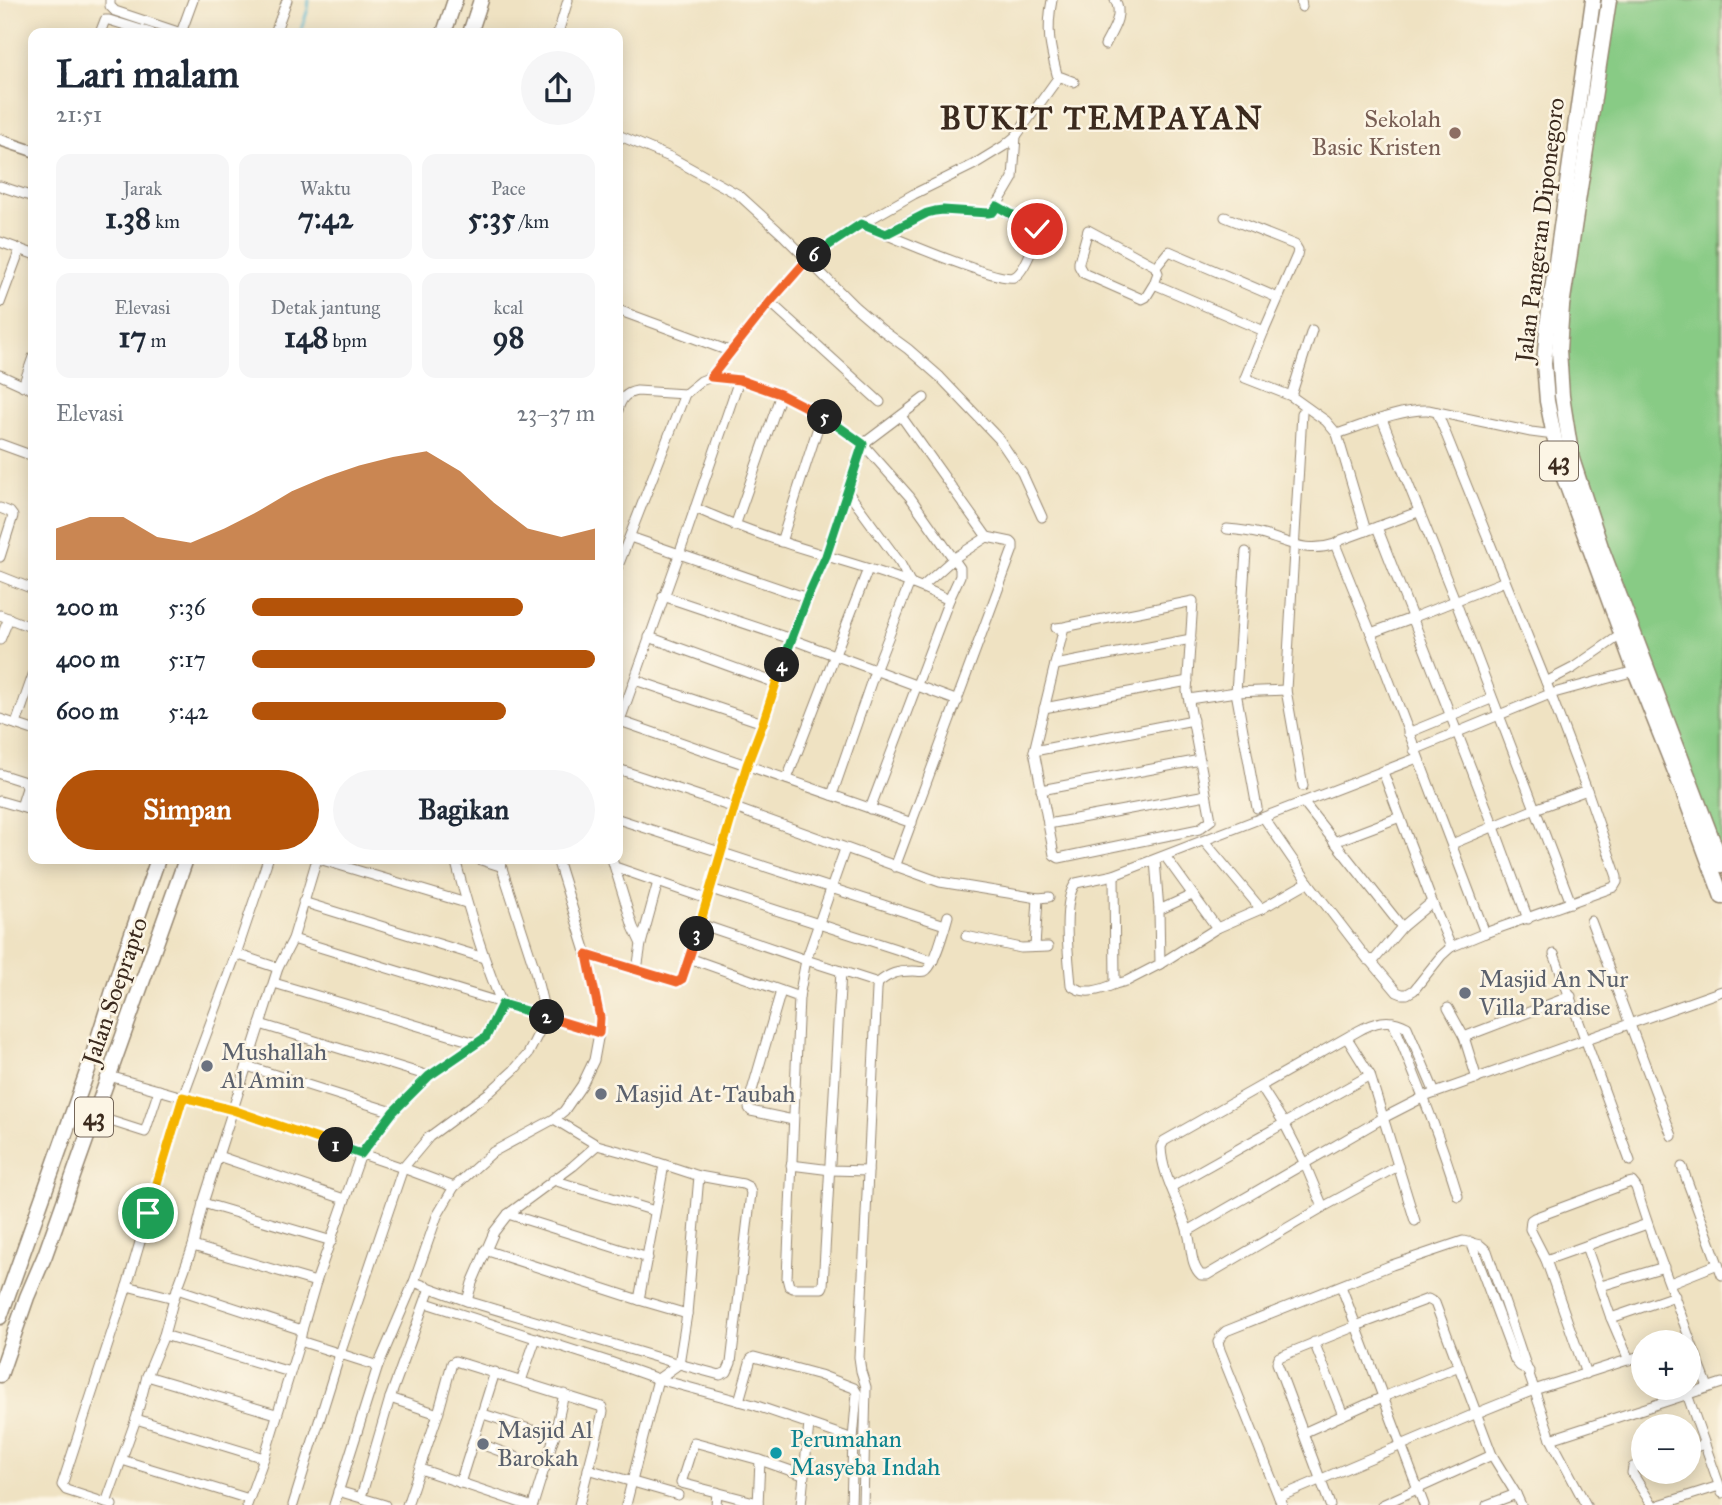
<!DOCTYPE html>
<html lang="id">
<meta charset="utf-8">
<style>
:root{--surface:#fff;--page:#f6f6f7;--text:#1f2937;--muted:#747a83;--accent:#b45309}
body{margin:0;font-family:"IM FELL Great Primer",serif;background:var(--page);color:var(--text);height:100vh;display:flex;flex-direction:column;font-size:26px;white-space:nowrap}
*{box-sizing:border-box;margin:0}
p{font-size:23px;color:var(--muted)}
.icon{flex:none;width:38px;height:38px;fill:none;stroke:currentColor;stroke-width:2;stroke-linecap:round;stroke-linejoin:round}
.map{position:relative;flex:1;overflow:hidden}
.panel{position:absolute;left:28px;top:28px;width:595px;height:836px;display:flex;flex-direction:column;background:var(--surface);border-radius:14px;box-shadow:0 4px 18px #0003}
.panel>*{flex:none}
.buttons{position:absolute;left:1631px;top:1330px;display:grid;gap:14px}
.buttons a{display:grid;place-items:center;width:70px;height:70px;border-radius:50%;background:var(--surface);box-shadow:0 4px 18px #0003;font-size:35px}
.pin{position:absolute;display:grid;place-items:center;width:60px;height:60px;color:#fff;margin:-30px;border:4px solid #fff;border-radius:50%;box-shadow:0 2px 7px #0007}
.km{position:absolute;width:35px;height:35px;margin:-18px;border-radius:50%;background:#222;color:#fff;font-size:19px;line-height:35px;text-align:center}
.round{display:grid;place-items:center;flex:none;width:74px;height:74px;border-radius:37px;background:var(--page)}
.summary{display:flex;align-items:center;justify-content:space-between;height:119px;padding:0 28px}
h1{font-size:38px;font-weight:700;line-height:52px}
.metrics{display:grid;grid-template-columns:repeat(3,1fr);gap:10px;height:119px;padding:7px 28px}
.metrics div{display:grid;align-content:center;border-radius:14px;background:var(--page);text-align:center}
.metrics b{font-size:30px;font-weight:700}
.metrics small{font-size:19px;font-weight:400}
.metrics p{font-size:19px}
.chart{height:196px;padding:14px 28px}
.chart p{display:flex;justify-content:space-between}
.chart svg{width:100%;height:126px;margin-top:7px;fill:var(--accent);opacity:.7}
.cta{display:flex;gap:14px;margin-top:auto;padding:14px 28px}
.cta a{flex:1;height:80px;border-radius:42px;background:var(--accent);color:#fff;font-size:28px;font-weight:700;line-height:80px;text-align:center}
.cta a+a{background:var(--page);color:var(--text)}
ul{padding:0 28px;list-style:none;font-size:23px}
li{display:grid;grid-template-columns:112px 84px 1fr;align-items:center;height:52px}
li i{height:18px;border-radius:9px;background:var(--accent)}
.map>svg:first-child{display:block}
.green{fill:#88cb85;stroke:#627a52;stroke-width:2}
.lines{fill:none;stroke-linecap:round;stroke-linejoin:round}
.stream{stroke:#55b8d3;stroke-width:2.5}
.minor-casing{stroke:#958670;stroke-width:11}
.tertiary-casing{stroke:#958670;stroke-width:13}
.trunk-casing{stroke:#958670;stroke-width:17}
.minor{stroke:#fff;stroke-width:9}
.tertiary{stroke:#fff;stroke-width:10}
.trunk{stroke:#fff;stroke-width:14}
.split-1-casing{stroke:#fff;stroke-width:14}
.split-2-casing{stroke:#fff;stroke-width:14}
.split-3-casing{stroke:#fff;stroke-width:14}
.split-4-casing{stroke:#fff;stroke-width:14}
.split-5-casing{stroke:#fff;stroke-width:14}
.split-6-casing{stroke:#fff;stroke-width:14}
.split-7-casing{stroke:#fff;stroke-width:14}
.split-1{stroke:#f5b400;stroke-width:9}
.split-2{stroke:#22a559;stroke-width:9}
.split-3{stroke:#f0652b;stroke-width:9}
.split-4{stroke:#f5b400;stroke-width:9}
.split-5{stroke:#22a559;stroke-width:9}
.split-6{stroke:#f0652b;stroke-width:9}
.split-7{stroke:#22a559;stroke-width:9}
.education-dot{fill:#8d6e63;stroke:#fcf5e5;stroke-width:2.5}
.worship-dot{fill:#6b7280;stroke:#fcf5e5;stroke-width:2.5}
.culture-dot{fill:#0f9aa8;stroke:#fcf5e5;stroke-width:2.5}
.labels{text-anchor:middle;stroke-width:5;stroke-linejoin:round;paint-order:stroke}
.shield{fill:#fcf5e5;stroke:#75675a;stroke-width:2}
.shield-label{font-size:23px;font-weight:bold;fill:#3b2a1e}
.education-label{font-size:24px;fill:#785e54;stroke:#fcf5e5;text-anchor:end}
.street-label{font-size:24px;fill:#3b2a1e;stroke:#fcf5e5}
.worship-label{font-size:24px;fill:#5b616d;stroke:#fcf5e5;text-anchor:start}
.culture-label{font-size:24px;fill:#0d838f;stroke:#fcf5e5;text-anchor:start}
.district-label{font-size:32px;font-weight:bold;letter-spacing:2px;fill:#3b2a1e;stroke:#fcf5e5}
</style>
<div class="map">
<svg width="1722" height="1505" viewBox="0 0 1722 1505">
<rect width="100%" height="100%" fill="#fcf5e5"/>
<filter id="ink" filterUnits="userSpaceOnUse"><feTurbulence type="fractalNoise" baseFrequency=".0143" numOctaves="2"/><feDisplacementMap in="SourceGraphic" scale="14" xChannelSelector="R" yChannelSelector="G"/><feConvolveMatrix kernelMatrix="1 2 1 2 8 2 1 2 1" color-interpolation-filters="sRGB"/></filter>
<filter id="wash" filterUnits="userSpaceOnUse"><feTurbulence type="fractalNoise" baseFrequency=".00686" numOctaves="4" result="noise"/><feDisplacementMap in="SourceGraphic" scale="28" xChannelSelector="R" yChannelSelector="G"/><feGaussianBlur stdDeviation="1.57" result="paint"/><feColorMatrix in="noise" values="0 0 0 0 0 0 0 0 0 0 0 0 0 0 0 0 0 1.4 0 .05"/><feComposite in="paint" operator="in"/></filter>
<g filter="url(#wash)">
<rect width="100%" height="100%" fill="#efe2c2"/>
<!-- green -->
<path class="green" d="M1605,0H1722V874L1695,803L1557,395Z"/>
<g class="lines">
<!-- stream -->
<path class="stream" d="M300,33L308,9L309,0"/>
</g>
</g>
<g filter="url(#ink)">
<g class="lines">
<defs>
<g id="minor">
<path d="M110,0V6L115,11L181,33"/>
<path d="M1052,0C1046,31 1050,48 1058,78"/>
<path d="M1301,0L1302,7"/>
<path d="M100,33L105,20H109L151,33"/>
<path d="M181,33L193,0"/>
<path d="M275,33L287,0"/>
<path d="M558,33L568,0"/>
<path d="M1105,45C1112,31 1124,15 1115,0"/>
<path d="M618,135L670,157L739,195L785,237L854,306L882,330L908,349L940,377L999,439L1022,473L1042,517"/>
<path d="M0,186L33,197"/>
<path d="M1225,217L1295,245L1298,250L1297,255L1264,331"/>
<path d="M861,224C883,233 998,283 1014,277C1024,273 1037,240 1037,229L997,207"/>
<path d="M885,234C903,225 923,211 943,210C959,210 977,216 993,212L1013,178L1016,136"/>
<path d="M0,242L33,254"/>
<path d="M1156,267L1169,251L1278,298"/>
<path d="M1154,284L1146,297L1142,299L1083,273L1079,266V262L1088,230L1155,266L1158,273L1154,284L1264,331L1245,378L1291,396L1326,421L1337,434L1366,531"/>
<path d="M770,302L880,402"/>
<path d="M0,303L20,249"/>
<path d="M618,310L729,351"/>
<path d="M0,375L33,390"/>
<path d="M23,386L33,357"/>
<path d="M1291,396L1312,330"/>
<path d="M924,398L863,444L910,497L960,568V576L949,600"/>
<path d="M618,410C621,399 625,393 637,391L685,394"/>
<path d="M901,416L987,537"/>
<path d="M1382,419L1455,600L1571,903"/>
<path d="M1337,434C1364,425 1400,409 1428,410L1531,432L1554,435"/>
<path d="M0,444L33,456"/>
<path d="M847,491L900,563L910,582"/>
<path d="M0,508L10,512L13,516L0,557"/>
<path d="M695,508C738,527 782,543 827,556C869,569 910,580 949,600L870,809"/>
<path d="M1418,512L1341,540L1335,544L1371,633L1485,933"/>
<path d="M735,526L781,394"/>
<path d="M1377,527L1494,827L1528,919"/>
<path d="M1227,529C1238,530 1249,531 1260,534C1288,541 1305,554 1335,544"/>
<path d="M630,537L807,598"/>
<path d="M781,542L822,415"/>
<path d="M1246,552L1236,692L1286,690L1303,786"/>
<path d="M618,566L685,394L701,381L711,377L770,302L807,260L851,230L914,194L973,165L1004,146L1016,136L1058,78L1061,77L1074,82"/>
<path d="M0,576L33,589"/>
<path d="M663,596L791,639L958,701"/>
<path d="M0,615L33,628"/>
<path d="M1056,628L1064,627L1193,601L1187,691L1211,820L1199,829L1059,858L1054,855L1034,751L1064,627"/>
<path d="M1371,633L1412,618L1505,581"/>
<path d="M649,637L776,683"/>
<path d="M0,640L9,618"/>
<path d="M1055,665L1191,639"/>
<path d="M635,680L763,723"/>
<path d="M1546,682L1573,668L1622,634"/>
<path d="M1286,690L1302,413"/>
<path d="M1189,699L1236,692L1257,808"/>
<path d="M1044,708L1188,681"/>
<path d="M0,719L33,730"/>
<path d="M620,721L912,823"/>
<path d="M16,724L33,675"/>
<path d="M618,726L679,555L739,380"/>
<path d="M1408,733L1491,699"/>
<path d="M1414,750L1550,694L1635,671"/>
<path d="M1034,751L1193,720"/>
<path d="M618,769L735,808L940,882L1038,898L1049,897"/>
<path d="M1383,772L1432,902L1451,947"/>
<path d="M0,774L25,782L27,788L21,807L33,811"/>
<path d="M787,779L868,569"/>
<path d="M1041,790L1200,760"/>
<path d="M832,795L875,671L910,582"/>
<path d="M0,801L21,807"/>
<path d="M1303,802L1402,927"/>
<path d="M1264,818L1308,882L1368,960L1375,959L1402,927L1432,902"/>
<path d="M618,819L945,925"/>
<path d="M1048,824L1206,795"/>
<path d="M1204,841L1261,909"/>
<path d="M1334,842L1400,817"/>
<path d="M1452,844L1535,809L1587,790"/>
<path d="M1165,856L1217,928"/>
<path d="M319,859L466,903"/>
<path d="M455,859C468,908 482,957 502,1004"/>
<path d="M478,859L500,866"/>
<path d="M612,859L633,927L641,944"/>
<path d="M1155,860L1159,910"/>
<path d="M615,867L658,882"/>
<path d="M895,867L1013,549V544L1011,542L987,537L953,559L923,586"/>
<path d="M1114,875L1115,984L1127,981L1160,964L1159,910L1192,895"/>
<path d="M711,889L933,961"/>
<path d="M303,902L484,958"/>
<path d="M1591,921L1672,1136"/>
<path d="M700,924L806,960L878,983"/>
<path d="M966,936L1021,948L1048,947"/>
<path d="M293,939L599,1033"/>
<path d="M1035,947L1038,898"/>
<path d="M236,954L278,968"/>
<path d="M1554,954L1630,1161"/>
<path d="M587,955L677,982L682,979L711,889L720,853L735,808L747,765L763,723L791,639L807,598L826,556L863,444L822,415L781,394L739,380L711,377"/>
<path d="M689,958L799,997"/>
<path d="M1371,961L1397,992L1402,994H1407L1414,990L1441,956L1451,947L1485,933L1614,887L1617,882V877L1587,790L1546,682L1437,412"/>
<path d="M1160,964L1217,928L1261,909L1308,882"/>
<path d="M637,970L641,944L658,882L707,899"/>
<path d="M841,971L823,1286L822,1288H793L789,1286L787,1278L799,997L806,960L845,849"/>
<path d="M274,983L476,1043"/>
<path d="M1115,984C1101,990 1083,996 1071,985C1069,962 1061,900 1076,883L1114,875L1417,758"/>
<path d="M781,991L749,1101V1108L751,1111L793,1120"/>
<path d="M1448,1008L1464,1037L1477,1079"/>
<path d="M1393,1022C1416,1079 1440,1136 1458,1196"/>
<path d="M260,1024L429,1076"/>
<path d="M1464,1037L1571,996"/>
<path d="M1347,1038L1370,1075L1415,1221"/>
<path d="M247,1066L393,1112"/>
<path d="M109,1076L183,1097L233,1110L403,1168L454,1187"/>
<path d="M1261,1087L1284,1123L1305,1164L1323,1207"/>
<path d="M95,1116L145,1132L159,1090"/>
<path d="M218,1156L344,1199"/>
<path d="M791,1165L831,1170L868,1171"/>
<path d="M1398,1166L1323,1207L1207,1275H1201C1190,1265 1192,1246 1188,1233C1181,1204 1162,1177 1161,1147L1164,1141L1358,1031C1374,1022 1389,1017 1407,1027L1435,1093"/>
<path d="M1682,1167L1722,1275"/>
<path d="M553,1180L655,1211"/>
<path d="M1171,1187L1370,1075"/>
<path d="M203,1203L332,1241"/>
<path d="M508,1214L648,1258"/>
<path d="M1188,1231L1383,1118L1424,1097L1722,991"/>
<path d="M1471,1242L1515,1360L1520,1366L1529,1371"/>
<path d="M193,1246L316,1282"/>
<path d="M1586,1246L1611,1318L1629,1360"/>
<path d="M485,1250L639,1300L687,1314"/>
<path d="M1546,1260L1647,1224"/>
<path d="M414,1282L467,1301L679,1364L720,1375L727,1372L731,1363L751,1193L749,1187L743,1184L699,1176L641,1157L597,1145L554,1119"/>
<path d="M1670,1283L1718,1264"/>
<path d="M127,1286L174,1298"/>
<path d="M1341,1286L1424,1505"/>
<path d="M1601,1286L1664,1267"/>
<path d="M177,1289L302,1330"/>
<path d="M639,1300L664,1165"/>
<path d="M467,1301L472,1283L494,1232L508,1214L573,1166L597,1145"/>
<path d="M426,1303L610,1362L658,1379L754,1405L853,1439"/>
<path d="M1611,1318L1675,1296"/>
<path d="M164,1335L290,1372"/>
<path d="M300,1341L378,1366"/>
<path d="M1314,1342L1343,1415"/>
<path d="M1682,1342L1690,1340L1708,1387"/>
<path d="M1586,1374L1546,1260L1530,1229L1531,1220L1534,1218L1628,1183L1632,1182L1636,1187C1651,1239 1672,1289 1690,1340"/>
<path d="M147,1376L276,1414"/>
<path d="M521,1381L536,1338"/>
<path d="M1687,1394L1722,1493"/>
<path d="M390,1398L438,1414"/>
<path d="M739,1401L751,1359L754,1357L820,1375L854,1388L857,1393L853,1439L851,1505"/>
<path d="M483,1414L554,1437"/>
<path d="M136,1419L264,1458"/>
<path d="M1303,1433L1383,1397L1459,1366"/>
<path d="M1551,1439L1722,1383"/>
<path d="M473,1441L545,1468"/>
<path d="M1689,1449L1705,1444"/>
<path d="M122,1460L249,1499"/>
<path d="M1643,1463L1633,1467L1632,1473L1652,1505"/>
<path d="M420,1469L527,1505"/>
<path d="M588,1469L678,1495"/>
<path d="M460,1483L495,1372"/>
<path d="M338,1491L385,1505"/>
<path d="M361,1497L390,1398L430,1288"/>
<path d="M1279,1497L1477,1413L1534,1390L1643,1355"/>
<path d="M106,1503L136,1419L147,1376L164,1335L174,1298L193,1246L203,1203L278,968L293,939L317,859"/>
<path d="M758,1503L681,1483L694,1442L760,1460L803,1475"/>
<path d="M112,1505L66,1490L62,1485L127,1286L183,1097L236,954L268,859"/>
<path d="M247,1505L264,1458L300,1341L302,1330L316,1282L361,1154L393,1112L429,1076L486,1037L502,1004"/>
<path d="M293,1505L340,1354L403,1168L429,1137L490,1092L514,1070L528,1054L539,1032L543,1015L542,1000L534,967L499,859"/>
<path d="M334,1505L378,1366L414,1282L437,1216L454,1187L493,1152L554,1119L564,1111L582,1085L594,1060L599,1033L600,1019L587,955L557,859"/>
<path d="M407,1505L438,1414L452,1363L455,1361L602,1407L603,1412L579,1505"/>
<path d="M533,1505L554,1437L564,1394"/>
<path d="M626,1505L658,1379L679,1364L687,1314L699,1176"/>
<path d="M716,1505L717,1492"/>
<path d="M758,1505L760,1460"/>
<path d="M801,1505L809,1424"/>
<path d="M863,1505L866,1387L861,1371L859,1357L877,989L878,983C890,973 898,971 913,971C917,971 921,972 925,971C934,968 945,927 948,916"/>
<path d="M1282,1505L1220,1350L1218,1342L1221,1336L1226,1331L1392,1265L1463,1241L1480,1245L1487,1251L1551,1439L1586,1505"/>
<path d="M1330,1505L1277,1363L1279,1357L1356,1326L1428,1299L1435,1303L1492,1455L1516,1494L1521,1505"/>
<path d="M1382,1505L1492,1455"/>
<path d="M1487,1505L1516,1494"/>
<path d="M1659,1505L1719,1486"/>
</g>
<path id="tertiary" d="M0,140L33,151"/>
<g id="trunk">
<path d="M1593,0L1548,319L1544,363L1547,401L1561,470L1635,671L1682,789L1722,897"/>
<path d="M1609,0L1562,306L1559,350L1562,396L1572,459L1601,547L1722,865"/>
<path d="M444,33L455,0"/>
<path d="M470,33L481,0"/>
<path d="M0,1317L91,1061L122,962L158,859"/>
<path d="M0,1375L27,1297L45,1255L186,859"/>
</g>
</defs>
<!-- minor casing -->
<use href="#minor" class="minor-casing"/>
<!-- tertiary casing -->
<use href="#tertiary" class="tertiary-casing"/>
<!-- trunk casing -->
<use href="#trunk" class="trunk-casing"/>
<!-- minor -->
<use href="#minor" class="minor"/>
<!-- tertiary -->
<use href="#tertiary" class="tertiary"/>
<!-- trunk -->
<use href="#trunk" class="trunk"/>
</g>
</g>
<g class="lines" filter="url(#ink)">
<defs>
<path id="split-1" d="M148,1213L183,1097L233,1110L336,1145"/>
<path id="split-2" d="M336,1145L361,1154L393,1112L429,1076L486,1037L502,1004L547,1017"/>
<path id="split-3" d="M547,1017L599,1033L600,1018L587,955L677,982L682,979L697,934"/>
<path id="split-4" d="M697,934L747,765L763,723L782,665"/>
<path id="split-5" d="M782,665L807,598L826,556L863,444L825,417"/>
<path id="split-6" d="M814,255L807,260L770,302L711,377L740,380L780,394L825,417"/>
<path id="split-7" d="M814,255L861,224L886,234L927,213L935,211L943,210L988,213L993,212L997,206L1037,229"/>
</defs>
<!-- split-1 casing -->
<use href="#split-1" class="split-1-casing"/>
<!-- split-2 casing -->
<use href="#split-2" class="split-2-casing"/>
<!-- split-3 casing -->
<use href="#split-3" class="split-3-casing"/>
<!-- split-4 casing -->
<use href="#split-4" class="split-4-casing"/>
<!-- split-5 casing -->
<use href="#split-5" class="split-5-casing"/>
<!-- split-6 casing -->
<use href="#split-6" class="split-6-casing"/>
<!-- split-7 casing -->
<use href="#split-7" class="split-7-casing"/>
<!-- split-1 -->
<use href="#split-1" class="split-1"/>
<!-- split-2 -->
<use href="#split-2" class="split-2"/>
<!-- split-3 -->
<use href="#split-3" class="split-3"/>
<!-- split-4 -->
<use href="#split-4" class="split-4"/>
<!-- split-5 -->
<use href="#split-5" class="split-5"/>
<!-- split-6 -->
<use href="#split-6" class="split-6"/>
<!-- split-7 -->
<use href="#split-7" class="split-7"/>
</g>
<!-- markers -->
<circle class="education-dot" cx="1455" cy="133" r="7"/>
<g class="worship-dot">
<circle cx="1465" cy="993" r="7"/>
<circle cx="207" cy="1066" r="7"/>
<circle cx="601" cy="1094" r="7"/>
<circle cx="483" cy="1444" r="7"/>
</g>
<circle class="culture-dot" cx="776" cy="1453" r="7"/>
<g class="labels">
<!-- shield labels -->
<g class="shield">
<rect x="1540" y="441.5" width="38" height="39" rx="5"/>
<rect x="75" y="1097.5" width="38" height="39" rx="5"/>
</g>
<g class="shield-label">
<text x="1559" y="469">43</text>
<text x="94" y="1125">43</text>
</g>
<!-- education labels -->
<g class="education-label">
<text x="1441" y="127">Sekolah<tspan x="1441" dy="28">Basic Kristen</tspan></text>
</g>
<!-- street labels -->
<g class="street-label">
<text transform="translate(1540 230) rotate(-83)" y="8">Jalan Pangeran Diponegoro</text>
<text transform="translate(115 991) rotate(-71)" y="8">Jalan Soeprapto</text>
</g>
<!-- worship labels -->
<g class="worship-label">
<text x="1479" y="987">Masjid An Nur<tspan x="1479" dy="28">Villa Paradise</tspan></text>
<text x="221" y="1060">Mushallah<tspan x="221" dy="28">Al Amin</tspan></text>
<text x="615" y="1102">Masjid At-Taubah</text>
<text x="497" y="1438">Masjid Al<tspan x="497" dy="28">Barokah</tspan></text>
</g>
<!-- culture labels -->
<g class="culture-label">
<text x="790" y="1447">Perumahan<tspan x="790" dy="28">Masyeba Indah</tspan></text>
</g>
<!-- district labels -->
<g class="district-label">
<text x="1102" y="129">BUKIT TEMPAYAN</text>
</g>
</g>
</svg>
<div class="buttons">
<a>+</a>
<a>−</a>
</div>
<div class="pin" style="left:148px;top:1213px;background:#1e9e55"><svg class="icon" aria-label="arrive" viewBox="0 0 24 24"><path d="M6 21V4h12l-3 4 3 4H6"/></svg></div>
<div class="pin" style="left:1037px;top:229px;background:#d93025"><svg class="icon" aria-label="check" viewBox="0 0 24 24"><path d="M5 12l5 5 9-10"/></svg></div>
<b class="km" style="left:336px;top:1145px">1</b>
<b class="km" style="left:547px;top:1017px">2</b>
<b class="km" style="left:697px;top:934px">3</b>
<b class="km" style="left:782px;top:665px">4</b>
<b class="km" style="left:825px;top:417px">5</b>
<b class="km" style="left:814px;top:255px">6</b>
<section class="panel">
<div class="summary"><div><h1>Lari malam</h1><p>21:51</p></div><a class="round"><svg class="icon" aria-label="share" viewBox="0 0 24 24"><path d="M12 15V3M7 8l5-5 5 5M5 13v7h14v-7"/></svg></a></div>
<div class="metrics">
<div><p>Jarak</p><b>1.38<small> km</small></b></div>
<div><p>Waktu</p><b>7:42</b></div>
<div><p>Pace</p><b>5:35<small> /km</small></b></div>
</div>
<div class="metrics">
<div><p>Elevasi</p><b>17<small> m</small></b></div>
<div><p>Detak jantung</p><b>148<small> bpm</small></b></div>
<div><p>kcal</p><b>98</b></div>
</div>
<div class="chart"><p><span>Elevasi</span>23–37 m</p>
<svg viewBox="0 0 160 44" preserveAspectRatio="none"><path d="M0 44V33L10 29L20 29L30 36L40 38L50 33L60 27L70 20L80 15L90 11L100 8L110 6L120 13L130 24L140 33L150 36L160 33V44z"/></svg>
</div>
<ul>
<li><b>200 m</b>5:36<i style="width:79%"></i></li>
<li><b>400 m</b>5:17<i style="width:100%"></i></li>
<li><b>600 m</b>5:42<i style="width:74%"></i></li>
</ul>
<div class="cta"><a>Simpan</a><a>Bagikan</a></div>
</section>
</div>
